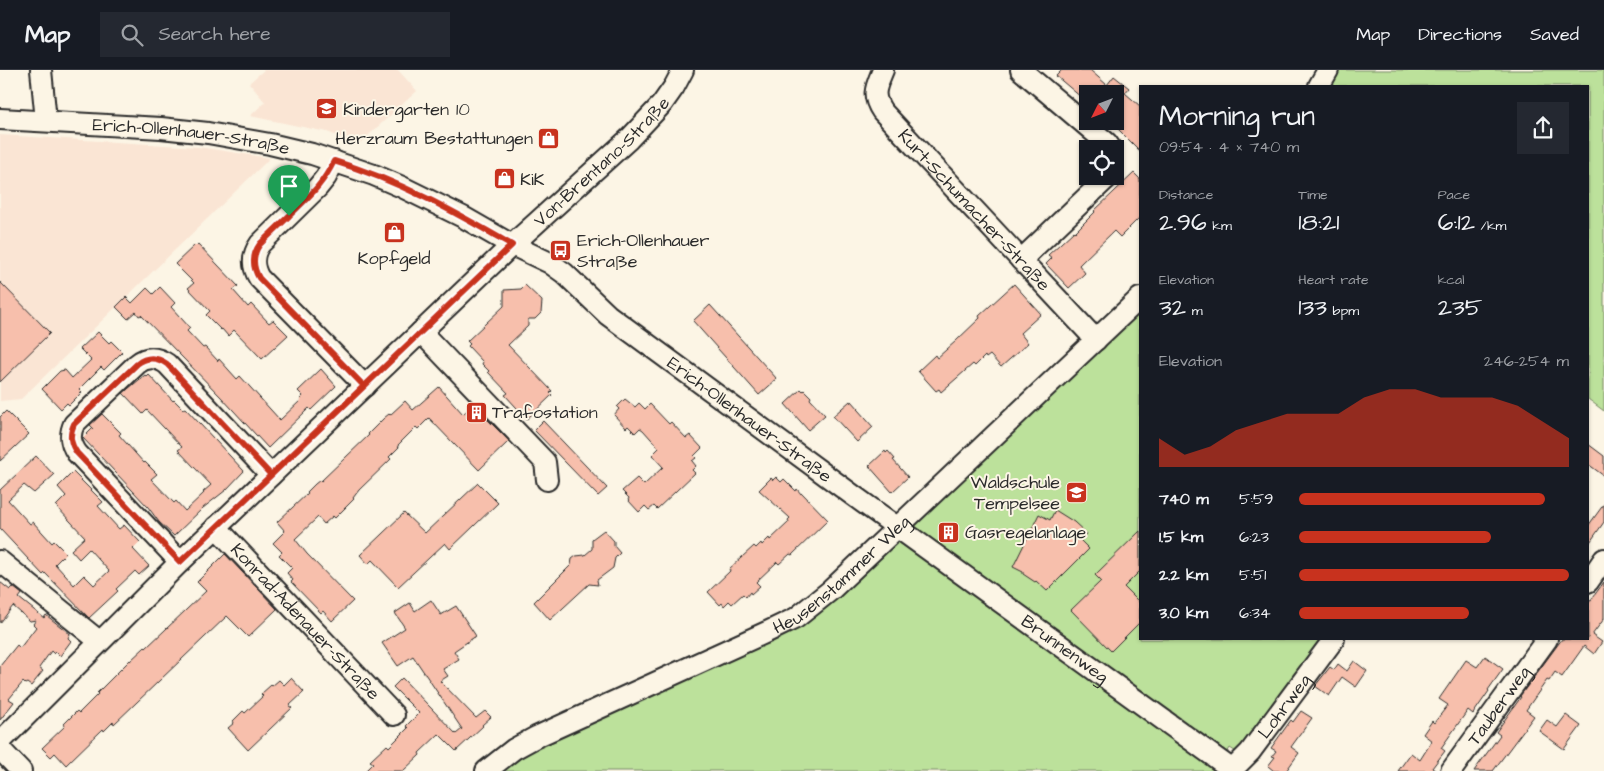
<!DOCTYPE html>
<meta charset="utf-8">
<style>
:root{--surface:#171b24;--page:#242831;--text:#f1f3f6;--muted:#9ea1a6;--line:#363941;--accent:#c8321e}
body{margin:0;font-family:"Architects Daughter",sans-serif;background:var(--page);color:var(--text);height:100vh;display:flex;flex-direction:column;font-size:19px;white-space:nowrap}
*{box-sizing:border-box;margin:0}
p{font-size:16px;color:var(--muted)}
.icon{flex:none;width:28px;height:28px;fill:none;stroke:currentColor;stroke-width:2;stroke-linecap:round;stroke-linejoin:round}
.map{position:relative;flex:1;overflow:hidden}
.details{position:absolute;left:1139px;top:15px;width:450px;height:555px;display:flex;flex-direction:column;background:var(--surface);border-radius:0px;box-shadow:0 1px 4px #0004}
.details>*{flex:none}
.needle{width:32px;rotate:228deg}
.buttons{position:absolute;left:1079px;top:15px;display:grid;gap:10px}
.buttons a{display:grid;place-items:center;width:45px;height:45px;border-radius:0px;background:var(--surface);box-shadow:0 1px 4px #0004;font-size:25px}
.pin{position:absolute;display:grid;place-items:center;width:42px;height:42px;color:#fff;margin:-51px -21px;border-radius:50% 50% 50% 0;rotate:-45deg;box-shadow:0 0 5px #0007}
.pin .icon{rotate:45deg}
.round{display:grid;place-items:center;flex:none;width:52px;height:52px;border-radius:0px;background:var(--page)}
.overview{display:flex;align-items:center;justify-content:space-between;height:85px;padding:0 20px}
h1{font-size:28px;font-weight:600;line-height:38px}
.metrics{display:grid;grid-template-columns:repeat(3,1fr);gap:8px;height:85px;padding:5px 20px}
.metrics div{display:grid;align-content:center}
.metrics b{font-size:25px;font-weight:600}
.metrics small{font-size:14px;font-weight:400}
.metrics p{font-size:14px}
.chart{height:140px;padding:10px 20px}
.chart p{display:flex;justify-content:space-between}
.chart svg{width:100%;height:90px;margin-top:5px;fill:var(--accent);opacity:.7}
ul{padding:0 20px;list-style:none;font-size:16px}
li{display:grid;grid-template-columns:80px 60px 1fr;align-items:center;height:38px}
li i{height:12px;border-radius:6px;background:var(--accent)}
header{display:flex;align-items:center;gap:30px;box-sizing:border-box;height:70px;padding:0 25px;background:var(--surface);border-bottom:1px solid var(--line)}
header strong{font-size:24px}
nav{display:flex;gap:28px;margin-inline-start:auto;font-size:18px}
.search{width:350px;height:45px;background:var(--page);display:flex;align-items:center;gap:12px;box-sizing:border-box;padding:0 18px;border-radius:0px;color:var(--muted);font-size:19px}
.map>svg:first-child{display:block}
.built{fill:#fae5d4}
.green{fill:#bce19b;stroke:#748663}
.building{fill:#f7bfac;stroke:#2b2b2b}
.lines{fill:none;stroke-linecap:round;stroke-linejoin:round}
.minor-casing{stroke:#2b2b2b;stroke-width:24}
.minor{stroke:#fcf5e5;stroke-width:20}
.route-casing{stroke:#fff;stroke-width:10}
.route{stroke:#c8321e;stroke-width:6}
.labels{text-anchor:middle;stroke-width:4;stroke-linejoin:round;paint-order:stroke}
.poi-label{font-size:18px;fill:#2b2b2b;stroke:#fcf5e5;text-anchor:start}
.street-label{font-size:18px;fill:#2b2b2b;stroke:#fcf5e5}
</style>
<header>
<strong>Map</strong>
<div class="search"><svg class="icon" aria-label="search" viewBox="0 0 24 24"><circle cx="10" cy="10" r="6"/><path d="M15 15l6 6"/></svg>Search here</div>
<nav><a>Map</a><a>Directions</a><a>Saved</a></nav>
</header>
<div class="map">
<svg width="1604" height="701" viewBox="0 0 1604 701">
<rect width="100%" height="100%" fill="#fcf5e5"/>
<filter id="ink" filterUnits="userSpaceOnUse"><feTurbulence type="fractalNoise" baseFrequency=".02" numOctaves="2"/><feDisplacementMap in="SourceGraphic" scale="10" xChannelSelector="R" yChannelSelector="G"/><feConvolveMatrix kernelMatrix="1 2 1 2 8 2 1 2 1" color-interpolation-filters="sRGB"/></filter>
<g filter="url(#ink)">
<!-- built -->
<g class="built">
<path d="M264,0H398L417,21L359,74L327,62L250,46L265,32L249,13Z"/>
<path d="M0,65L198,77L270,88L21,329L0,331Z"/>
</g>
<!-- green -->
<g class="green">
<path d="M1335,0H1604V341L1588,329V16H1326Z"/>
<path d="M1140,238V569H1325L1238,683L1230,678L1216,701H475L502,678L796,540Z"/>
</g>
<!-- building -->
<g class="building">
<path d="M1062,0H1090L1107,15L1114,6L1129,18L1125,23L1140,36V81L1115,56V24H1088V33L1056,6Z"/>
<path d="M1134,103L1140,109V147L1120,167L1114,161L1079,195L1085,203L1069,218L1046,194L1052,188L1048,185L1074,161L1075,162L1095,142L1094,141Z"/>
<path d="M198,174L238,216L233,220L248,237L251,234L269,253L273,250L288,265L262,289L234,260L228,266L222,259L221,260L206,245L210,241L188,218L194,213L175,194L195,175L196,176Z"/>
<path d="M0,212L50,263L0,312Z"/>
<path d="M1014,214L1041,244L1020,263L1028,273L1001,297L990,285L986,288L985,286L975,296L973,294L941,322L939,319L936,321L918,301L935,285L937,288L956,271L980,248L979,246Z"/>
<path d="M525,215L542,231L541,243L535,249H528V256L508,275L552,321L550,323L552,325L527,349L505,325L508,323L488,302L489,301L482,294L483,292L468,276L470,274L467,271L504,236V220L521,219Z"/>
<path d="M160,217L175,233L171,237L190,258L187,261L203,278L205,277L218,291L219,289L237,309L240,306L280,350L301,330L300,329L303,326L298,321L321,299L336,316L311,340L309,338L268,378L221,327L141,245L139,246L136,242L128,249L116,237L126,227L132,233L147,218L153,224Z"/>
<path d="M710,235L777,309L759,325L693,251Z"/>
<path d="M98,262L109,273L111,271L122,282L104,300L101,297L79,319L82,322L69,335L67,333L61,339L42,319L60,301L65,300L72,308L91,290L80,279Z"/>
<path d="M145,305L147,307L149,305L173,331L174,330L183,339L185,338L244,401L226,420L203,438L174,466L159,452L148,437L83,368L93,358L90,355L102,344L121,363L119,365L144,393L145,392L157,404L151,409L174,433L176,431L185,441L204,423L203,422L211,415L178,380L182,377L147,340L143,344L123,323Z"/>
<path d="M439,317L463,344L473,335L509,371L479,400L429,348L418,359L416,357L398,375L399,377L389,387L391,389L359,420L353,428L354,429L335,448L333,446L324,454L318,447L295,469L307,484L353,531L332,551L323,541L321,543L291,512L293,510L287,503L292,498L279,485L282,482L273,473L285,461L277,452L308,423L307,422L315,414L320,410L321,411L369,365L368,364L384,348L389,344L390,345L405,331L413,340Z"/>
<path d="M801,319L803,321L804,320L811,327L810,329L825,345L808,360L785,334Z"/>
<path d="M625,329L635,337L639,333L645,339L650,334L669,354L671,352L686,368L690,365L702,378L694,386L696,388L692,391L696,396L692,400L695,403L657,439L654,436L649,440L645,436L639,442L628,430L629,428L622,421L637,408L644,415L663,397L652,385L659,378L643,360L640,358L635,363L628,356L626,358L614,345L619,339L617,337Z"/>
<path d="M850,331L851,333L852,331L859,339L858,340L873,357L857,372L833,346Z"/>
<path d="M6,341L29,364L0,391V347Z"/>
<path d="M543,351L607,418L598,426L534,360Z"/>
<path d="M1588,374L1604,386V406L1588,394Z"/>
<path d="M885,381L886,383L888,381L895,389L893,390L908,407L892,422L869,396Z"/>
<path d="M36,386L54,405L34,423L24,415L8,430L30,454L33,452L52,473L54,471L66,483L55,494L74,515L84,505L94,515L109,501L89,479L79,489L71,480L85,467L56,436L66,426L58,417L73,402L103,432L98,436L119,459L124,455L140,472L133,479L149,496L139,505L135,501L116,519L118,521L89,548L45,503L43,505L0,459V420Z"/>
<path d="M776,407L781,412L784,409L796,421L797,419L801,424L802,423L828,450L792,485L790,484L779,494L777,492L756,512L760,516L751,524L750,522L746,527L743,524L732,534L729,531L724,536L722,533L720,535L708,522L730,501L729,499L754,476L756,478L761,473L762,475L769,468L770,470L789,452L788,450L790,448L759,420L771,408L773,410Z"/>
<path d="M478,413L498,433L450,479L445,473L398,517L372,490L368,494L360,485L404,443L425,463Z"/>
<path d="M1604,434V452L1588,475V456Z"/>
<path d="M1055,440L1074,452L1087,464L1080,470L1089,479L1047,521L1036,511L1035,512L1023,504V502L1013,497L1039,444L1050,450Z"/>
<path d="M604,460L614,471V476L620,483L615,488L613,498L597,510L598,515L589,514L550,550L534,532L571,495L572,489L576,486L585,485L592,479V469Z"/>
<path d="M1140,461V501L1124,517L1140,533V552L1111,581L1071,540L1101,511L1095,505Z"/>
<path d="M225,484L277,539L248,567L227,546L114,654L113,652L104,661L103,659L66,695L55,683L51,687L42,678L65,656L64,654L77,641L79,643L98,624L97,623L130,590V591L145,577L146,578L206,521L197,512Z"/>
<path d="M0,512L10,520L13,517L22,524L19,528L44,548L46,545L70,564L68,568L71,571L60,586L56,582L54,584L51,581L39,598L43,601L31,616L27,613L25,614L23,612L9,629L14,632L0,650V596L17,575L20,578L36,557L33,554L36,550L30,551L13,536L0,553Z"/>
<path d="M1604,512V549L1592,565L1602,572L1594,584L1584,576L1562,607L1555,602L1549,611L1547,610L1526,640L1534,646L1493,701H1474L1500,665L1496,662L1521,627L1520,626L1562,569H1588V534Z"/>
<path d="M431,530L441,545L456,536L476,566L454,581L459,589L443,599L448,606L440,611L476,648L485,641L491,647L482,655L483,656L456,681L439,664L419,683L420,685L403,701H365L373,693L370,691L387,675L389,677L408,658L406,656L419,643L393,617L402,608L456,664L462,659L413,586L398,596L382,573L405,558L395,543L410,533L415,541Z"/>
<path d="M1485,586L1503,599L1488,620L1489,621L1473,644L1468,640L1441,678L1445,681L1432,698L1436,701H1398L1411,683L1420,690L1432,671L1423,664L1432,651L1434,653L1448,635L1439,629L1466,590L1477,597Z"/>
<path d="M1354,591L1367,601L1356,617L1342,607L1329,626L1315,616L1330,597L1334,600L1338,594L1347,601Z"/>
<path d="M291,608L304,622L289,636L292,638L248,680L228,658L234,653L233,651L243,641L245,643L263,626L261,624L271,615L272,616L279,610L284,615Z"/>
<path d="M1301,641L1312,648L1291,677L1299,683L1286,701H1274L1268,696L1275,687L1272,686L1276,681L1271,678L1291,650L1293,652Z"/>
<path d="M1566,645L1581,656L1564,679L1539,661L1547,650L1557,657Z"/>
</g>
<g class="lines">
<defs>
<g id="minor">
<path d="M41,0L46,51"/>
<path id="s1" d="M883,0C876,17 871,25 882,41L1096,270"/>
<path d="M1021,0L1107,73L1111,79"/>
<path d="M1319,16L1328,0"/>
<path id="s2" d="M0,49L161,58L208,63L270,74L312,84L374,105L402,117L463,147L512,175L550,193L564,203L608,245L854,426L1234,701"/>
<path d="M334,91L326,107L318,117L260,174C252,185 252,196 259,208L365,316"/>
<path d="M1021,190L1109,106"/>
<path d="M421,262L545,392L547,410"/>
<path id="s3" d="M216,457L394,645"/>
<path d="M0,491L99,571"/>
<path d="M180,492L77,383C70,373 69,365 74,354L137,294C147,286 157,287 167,294L271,405"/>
<path d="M1588,512L1604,489"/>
<path id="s4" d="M0,672L180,492L512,175L629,69L662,34L674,17L683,0"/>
<path d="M0,679L21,701"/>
<path id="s5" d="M486,701L514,679L536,667L769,561L796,548L831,520L1140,228"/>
<path id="s6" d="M1231,701L1250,682L1334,569"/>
<path id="s7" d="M1451,701L1547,569"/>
</g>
</defs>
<!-- minor casing -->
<use href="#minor" class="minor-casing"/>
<!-- minor -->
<use href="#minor" class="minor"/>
</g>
</g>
<g class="lines" filter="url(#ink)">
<defs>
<path id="route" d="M289,146L260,174C252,185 252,196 259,208L364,316L271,405L167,294C157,287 147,286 137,294L74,354C69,365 70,373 77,383L180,492C290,386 401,281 512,175C455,142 398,110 334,91C322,116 308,127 289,146"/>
</defs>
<!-- route casing -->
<use href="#route" class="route-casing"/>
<!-- route -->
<use href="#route" class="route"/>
</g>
<!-- icons -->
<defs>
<symbol id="school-square" viewBox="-11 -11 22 22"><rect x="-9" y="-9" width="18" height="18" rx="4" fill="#c8321e" stroke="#fcf5e5"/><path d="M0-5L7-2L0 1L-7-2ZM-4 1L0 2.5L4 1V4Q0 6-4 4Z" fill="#fff"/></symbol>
<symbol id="shop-square" viewBox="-11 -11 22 22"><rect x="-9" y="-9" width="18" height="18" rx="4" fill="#c8321e" stroke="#fcf5e5"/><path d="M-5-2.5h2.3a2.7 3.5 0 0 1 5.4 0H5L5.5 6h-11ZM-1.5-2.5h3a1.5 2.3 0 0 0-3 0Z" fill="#fff"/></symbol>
<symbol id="bus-square" viewBox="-11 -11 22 22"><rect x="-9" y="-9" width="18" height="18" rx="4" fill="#c8321e" stroke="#fcf5e5"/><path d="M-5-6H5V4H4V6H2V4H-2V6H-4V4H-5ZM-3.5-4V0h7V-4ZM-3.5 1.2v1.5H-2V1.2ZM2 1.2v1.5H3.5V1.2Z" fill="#fff"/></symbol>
<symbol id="building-square" viewBox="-11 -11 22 22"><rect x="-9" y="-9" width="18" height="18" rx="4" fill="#c8321e" stroke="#fcf5e5"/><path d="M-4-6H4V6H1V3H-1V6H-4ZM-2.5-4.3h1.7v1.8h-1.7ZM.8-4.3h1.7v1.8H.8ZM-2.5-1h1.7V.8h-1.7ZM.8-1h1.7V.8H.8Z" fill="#fff"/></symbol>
</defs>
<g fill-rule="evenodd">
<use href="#school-square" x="314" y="26" width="25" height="25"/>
<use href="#shop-square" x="536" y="56" width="25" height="25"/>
<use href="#shop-square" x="492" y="96" width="25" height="25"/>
<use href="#shop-square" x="382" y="150" width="25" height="25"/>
<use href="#bus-square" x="548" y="168" width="25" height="25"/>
<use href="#building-square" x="464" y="330" width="25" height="25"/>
<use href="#school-square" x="1064" y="410" width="25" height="25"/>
<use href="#building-square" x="936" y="450" width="25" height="25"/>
</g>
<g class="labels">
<!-- poi labels -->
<g class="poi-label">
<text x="343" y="45">Kindergarten 10</text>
<text x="533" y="74" text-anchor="end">Herzraum Bestattungen</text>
<text x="520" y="115">KiK</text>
<text x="577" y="176">Erich-Ollenhauer<tspan x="577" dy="21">Straße</tspan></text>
<text x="394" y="194" text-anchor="middle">Kopfgeld</text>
<text x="492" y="348">Trafostation</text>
<text x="1060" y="418" text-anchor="end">Waldschule<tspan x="1060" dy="21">Tempelsee</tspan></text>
<text x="965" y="468">Gasregelanlage</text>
</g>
<!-- street labels -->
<g class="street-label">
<text dy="6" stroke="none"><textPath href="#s2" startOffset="192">Erich-Ollenhauer-Straße</textPath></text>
<text dy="6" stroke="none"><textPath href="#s4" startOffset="836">Von-Brentano-Straße</textPath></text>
<text dy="6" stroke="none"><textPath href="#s1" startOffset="179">Kurt-Schumacher-Straße</textPath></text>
<text dy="6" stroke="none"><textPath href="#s2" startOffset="831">Erich-Ollenhauer-Straße</textPath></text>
<text dy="6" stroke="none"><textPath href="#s5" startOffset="409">Heusenstammer Weg</textPath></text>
<text dy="6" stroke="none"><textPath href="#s3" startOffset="130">Konrad-Adenauer-Straße</textPath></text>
<text dy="6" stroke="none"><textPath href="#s2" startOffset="1221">Brunnenweg</textPath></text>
<text dy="6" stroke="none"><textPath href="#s7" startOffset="81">Tauberweg</textPath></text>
<text dy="6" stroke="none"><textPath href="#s6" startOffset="84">Lohrweg</textPath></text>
</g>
</g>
</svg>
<div class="buttons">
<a><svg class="needle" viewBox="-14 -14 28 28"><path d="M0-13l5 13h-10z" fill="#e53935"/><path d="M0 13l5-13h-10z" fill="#9ea1a6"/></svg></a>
<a><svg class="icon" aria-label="locate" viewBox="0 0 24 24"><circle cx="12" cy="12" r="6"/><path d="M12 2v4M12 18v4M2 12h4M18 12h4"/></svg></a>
</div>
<div class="pin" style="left:289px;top:146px;background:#1e9e55"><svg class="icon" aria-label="arrive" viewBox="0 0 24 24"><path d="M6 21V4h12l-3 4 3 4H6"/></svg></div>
<section class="details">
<div class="overview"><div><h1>Morning run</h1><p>09:54 · 4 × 740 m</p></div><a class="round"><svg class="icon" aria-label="share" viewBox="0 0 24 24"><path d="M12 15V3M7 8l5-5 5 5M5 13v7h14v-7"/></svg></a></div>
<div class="metrics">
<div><p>Distance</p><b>2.96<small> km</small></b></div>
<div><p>Time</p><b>18:21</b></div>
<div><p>Pace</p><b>6:12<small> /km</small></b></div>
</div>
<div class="metrics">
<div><p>Elevation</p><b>32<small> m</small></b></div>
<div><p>Heart rate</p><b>133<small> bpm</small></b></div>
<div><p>kcal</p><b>235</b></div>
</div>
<div class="chart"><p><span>Elevation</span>246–254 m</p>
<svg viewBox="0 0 160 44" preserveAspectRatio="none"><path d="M0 44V30L10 38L20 34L30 26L40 22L50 18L60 18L70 18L80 10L90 6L100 6L110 10L120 10L130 10L140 14L150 22L160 30V44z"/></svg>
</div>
<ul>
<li><b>740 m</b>5:59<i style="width:91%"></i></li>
<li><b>1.5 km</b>6:23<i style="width:71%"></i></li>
<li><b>2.2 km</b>5:51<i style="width:100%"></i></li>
<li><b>3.0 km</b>6:34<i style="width:63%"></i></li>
</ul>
</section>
</div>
